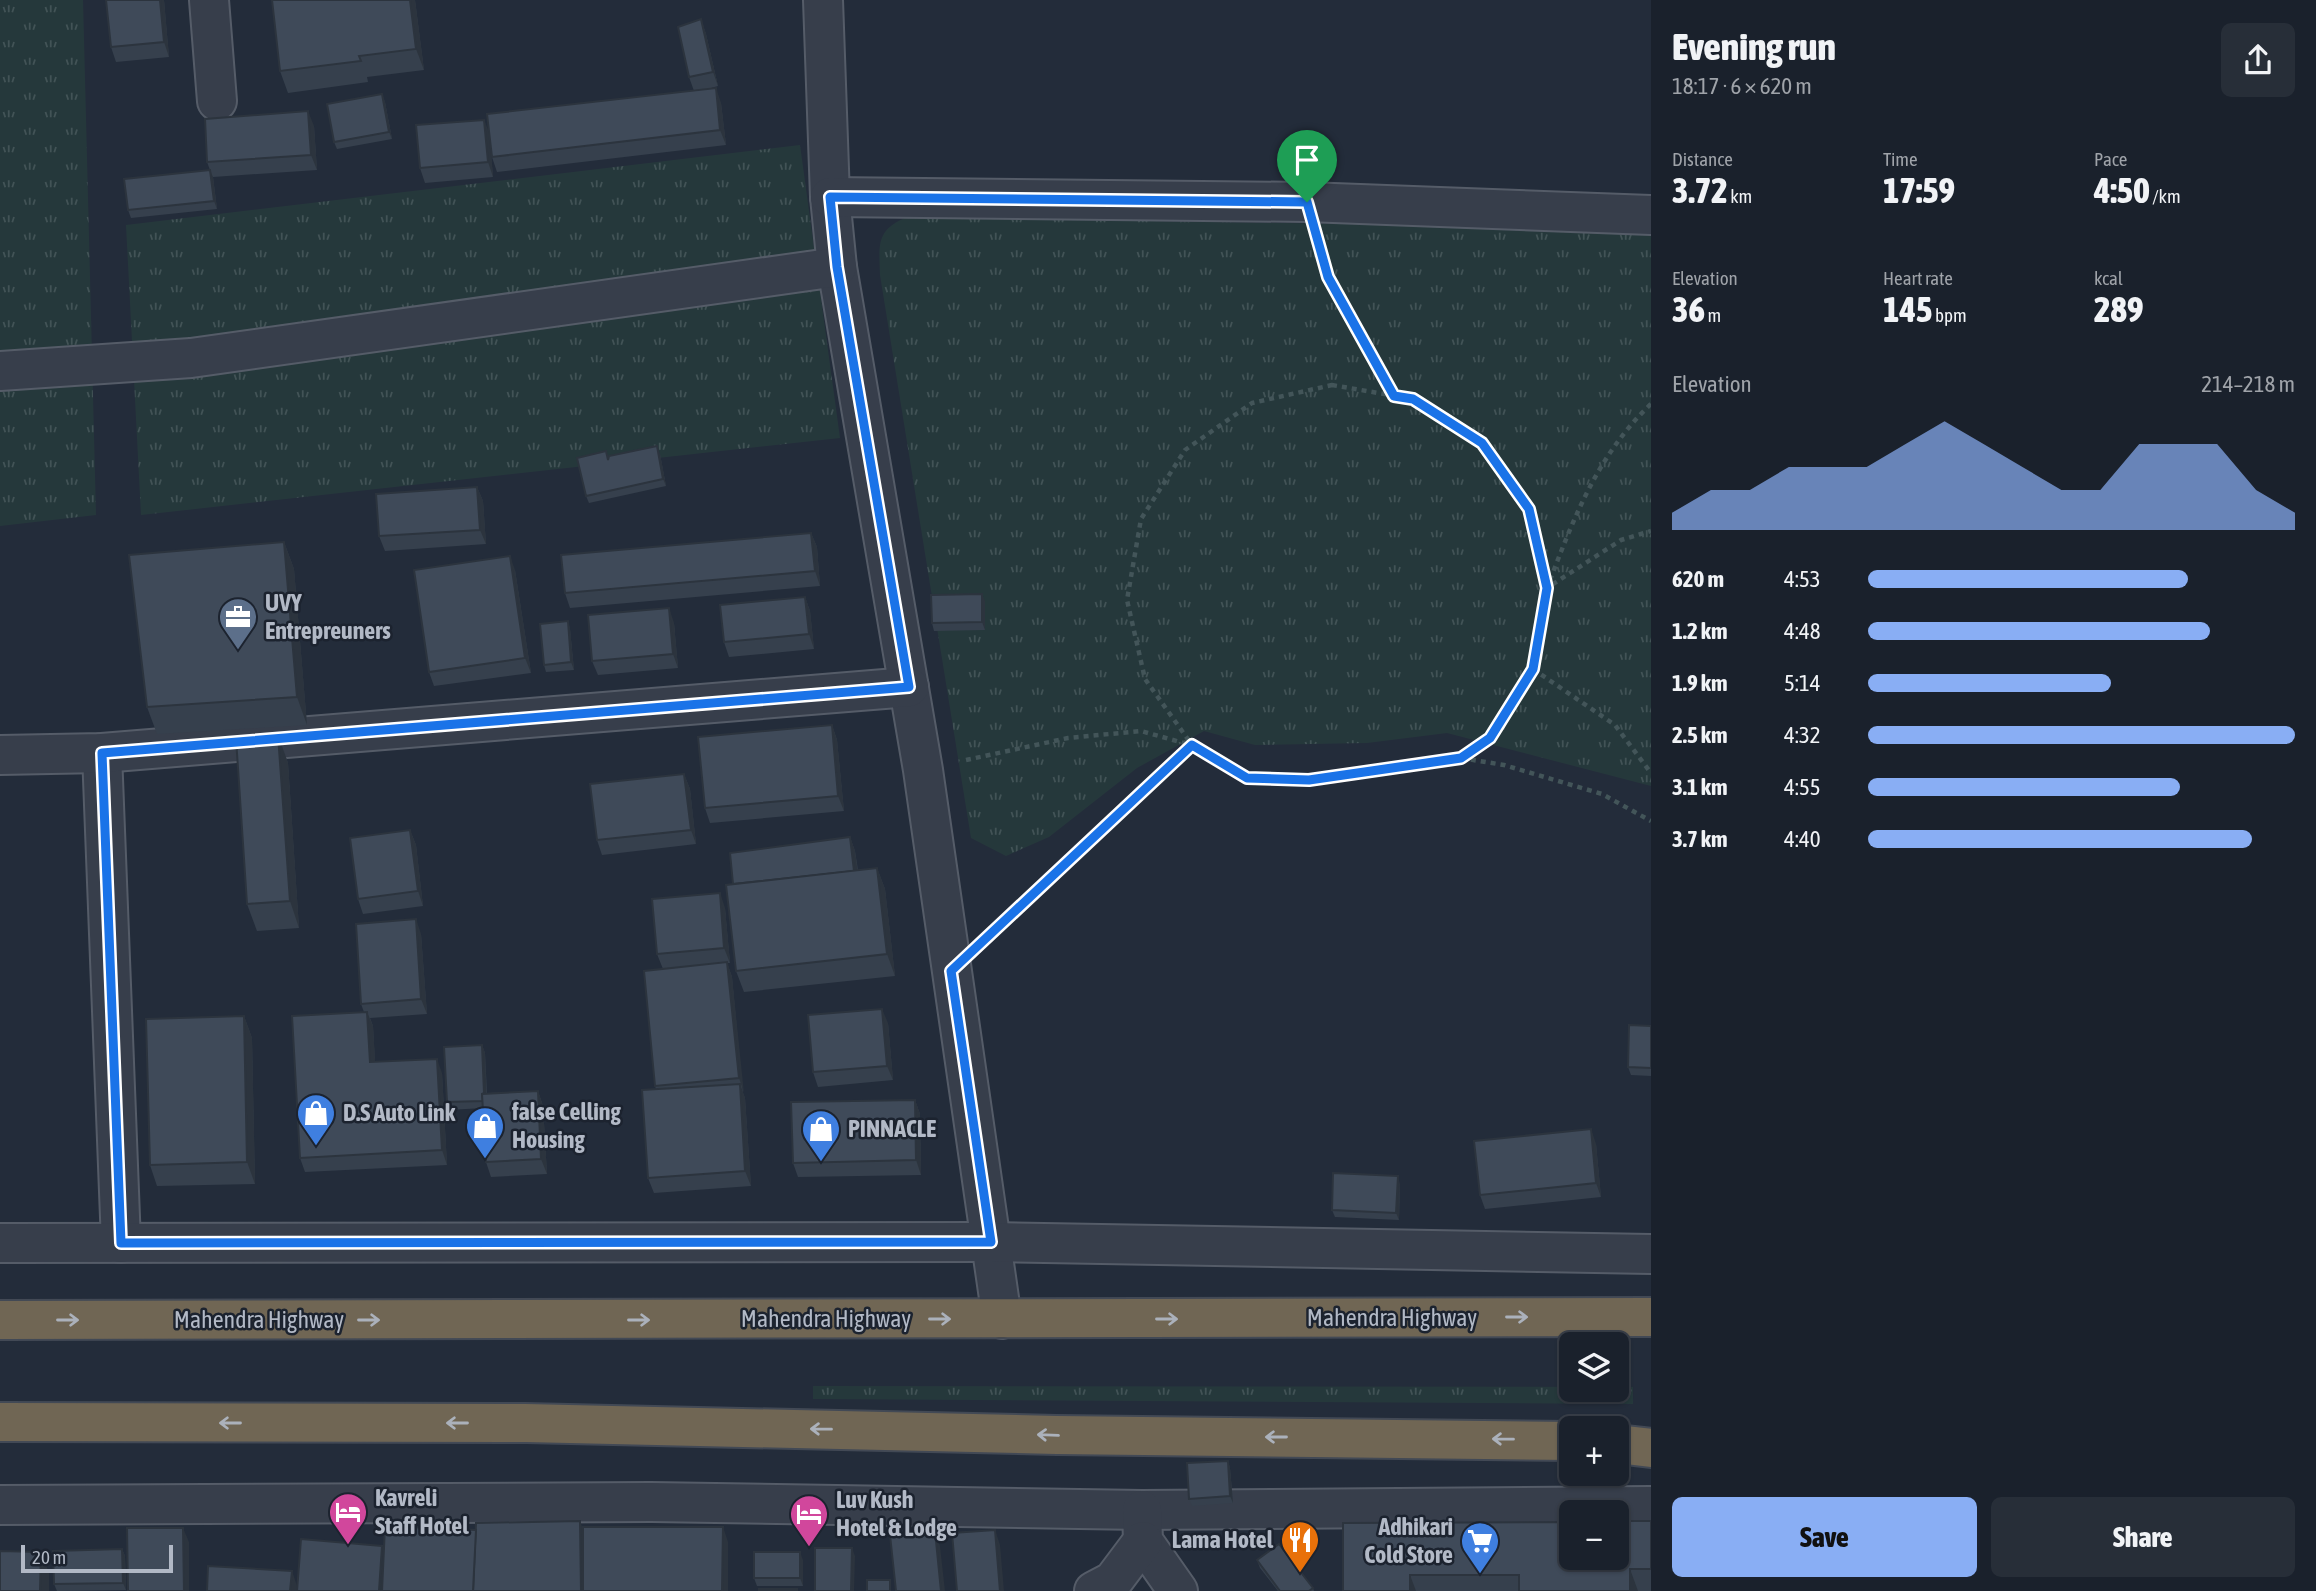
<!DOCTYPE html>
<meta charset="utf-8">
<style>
:root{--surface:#1a212c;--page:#272e38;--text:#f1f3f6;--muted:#9fa3a9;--line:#383e48;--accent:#89aef4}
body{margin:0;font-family:"Asap Condensed",sans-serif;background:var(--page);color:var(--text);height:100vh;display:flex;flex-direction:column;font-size:26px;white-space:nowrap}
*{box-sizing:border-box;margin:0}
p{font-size:23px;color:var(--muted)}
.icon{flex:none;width:38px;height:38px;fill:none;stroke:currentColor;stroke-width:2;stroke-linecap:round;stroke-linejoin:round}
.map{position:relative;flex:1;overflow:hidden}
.panel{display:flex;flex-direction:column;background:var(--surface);width:665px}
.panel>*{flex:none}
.buttons{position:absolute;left:1559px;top:1332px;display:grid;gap:14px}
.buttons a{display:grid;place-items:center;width:70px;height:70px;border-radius:10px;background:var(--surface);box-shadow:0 2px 5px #0004,0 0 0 2px var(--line);font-size:35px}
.scale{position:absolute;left:21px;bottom:18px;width:152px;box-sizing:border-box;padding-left:7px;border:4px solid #b2b9c6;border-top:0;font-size:19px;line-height:24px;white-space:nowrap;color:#b2b9c6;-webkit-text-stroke:5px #1c232f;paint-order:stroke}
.pin{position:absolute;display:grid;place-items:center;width:60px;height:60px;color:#fff;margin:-72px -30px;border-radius:50% 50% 50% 0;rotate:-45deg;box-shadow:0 0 7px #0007}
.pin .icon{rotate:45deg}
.round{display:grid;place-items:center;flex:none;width:74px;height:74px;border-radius:10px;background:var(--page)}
.overview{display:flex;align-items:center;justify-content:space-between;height:119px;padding:0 21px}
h1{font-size:38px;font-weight:800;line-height:52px}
.figures{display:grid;grid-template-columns:repeat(3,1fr);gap:10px;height:119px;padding:7px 21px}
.figures div{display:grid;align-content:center}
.figures b{font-size:35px;font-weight:800}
.figures small{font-size:19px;font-weight:400}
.figures p{font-size:19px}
.chart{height:196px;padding:14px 21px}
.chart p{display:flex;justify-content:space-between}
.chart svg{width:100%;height:126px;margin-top:7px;fill:var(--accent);opacity:.7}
.cta{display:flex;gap:14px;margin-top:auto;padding:14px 21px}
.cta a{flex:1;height:80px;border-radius:10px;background:var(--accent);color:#111;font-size:28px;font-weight:800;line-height:80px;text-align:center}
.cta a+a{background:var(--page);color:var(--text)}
ul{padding:0 21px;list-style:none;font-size:23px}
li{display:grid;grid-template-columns:112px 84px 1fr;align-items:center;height:52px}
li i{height:18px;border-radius:9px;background:var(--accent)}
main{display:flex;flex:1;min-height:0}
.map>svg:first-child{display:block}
.grass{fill:url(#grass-tufts)}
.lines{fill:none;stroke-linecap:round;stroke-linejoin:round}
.minor-casing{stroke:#555c68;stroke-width:42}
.highway-casing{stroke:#424955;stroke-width:42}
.path{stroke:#435559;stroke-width:4.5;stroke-dasharray:5 5;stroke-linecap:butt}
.minor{stroke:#373e4b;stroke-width:38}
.highway{stroke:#706654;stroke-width:38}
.wall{fill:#36404d}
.shaded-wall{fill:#2c343e}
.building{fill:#3f4a59;stroke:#2c343e;stroke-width:2}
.oneway{stroke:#abb1bb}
.route-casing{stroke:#fff;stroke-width:14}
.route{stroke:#1a73e8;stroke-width:9}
.labels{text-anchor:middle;stroke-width:5;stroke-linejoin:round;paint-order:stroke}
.poi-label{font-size:24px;font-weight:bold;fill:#b2b9c6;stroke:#1c232f;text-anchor:start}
.street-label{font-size:24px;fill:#b2b9c6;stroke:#1c232f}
</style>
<main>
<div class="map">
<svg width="1651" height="1591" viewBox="0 0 1651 1591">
<defs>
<pattern id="grass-tufts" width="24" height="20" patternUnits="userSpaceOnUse" patternTransform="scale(1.75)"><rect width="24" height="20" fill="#25383b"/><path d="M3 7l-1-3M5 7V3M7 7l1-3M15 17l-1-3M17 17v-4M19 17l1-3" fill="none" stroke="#425356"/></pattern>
</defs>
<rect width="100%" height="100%" fill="#232c3a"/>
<!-- grass -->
<g class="grass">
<path d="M0,0H83L96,515L0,526Z"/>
<path d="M800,145L840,438L141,515L126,225Z"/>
<path d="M907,217L1651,229V786L1447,733L1367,743L1255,745L1204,731L1137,768L1049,837L1006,856L971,838L880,275C879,244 876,230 907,217Z"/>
<path d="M813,1386L1633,1387V1404L813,1399Z"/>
</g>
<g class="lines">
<defs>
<g id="minor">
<path d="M209,0L217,101"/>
<path d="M823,0L830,197L837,267L923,770L1002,1319"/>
<path d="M830,197L1307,202L1651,215"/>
<path d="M0,371L191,358L837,267"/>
<path d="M102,753L121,1243"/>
<path d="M0,755L102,753L909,687"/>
<path d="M0,1243L991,1242L1651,1254"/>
<path d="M0,1505L651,1502L1142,1510L1651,1506"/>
<path d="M1142,1510L1143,1541L1178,1591"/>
<path d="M1094,1591L1113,1581L1143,1541"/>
</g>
<g id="highway">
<path d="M0,1320L1651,1317"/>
<path d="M0,1422L526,1423L1057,1435L1572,1441"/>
<path d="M1617,1444L1651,1448"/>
</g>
</defs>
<!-- minor casing -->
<use href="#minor" class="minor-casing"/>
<!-- highway casing -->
<use href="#highway" class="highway-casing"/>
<!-- path -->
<g class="path">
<path d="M1320,246L1328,277L1393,395"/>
<path d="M1332,385L1413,399L1482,443L1529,509L1547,588L1533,669L1490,738L1461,758L1309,780L1247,778L1192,745L1145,679L1127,600L1141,519L1185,450L1252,403Z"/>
<path d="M1651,404C1597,455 1573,520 1547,588L1621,540L1651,531"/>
<path d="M1533,669L1615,725L1651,773"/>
<path d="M1461,758L1504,765L1602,794L1651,821"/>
<path d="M966,760L1068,738L1141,731L1191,745"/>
<path d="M992,932L1192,745"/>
</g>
<!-- minor -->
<use href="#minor" class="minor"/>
<!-- highway -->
<use href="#highway" class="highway"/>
</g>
<!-- wall -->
<g class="wall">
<path d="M164,0L169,57L116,62L111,47Z"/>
<path d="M272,0H415L424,70L367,77L368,82L288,93L280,71Z"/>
<path d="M701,19L706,34L718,86L704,90L721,103L726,145L497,172L492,157L490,144L493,177L425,183L420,168L489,133L694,91L689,77Z"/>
<path d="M382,94L385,102L392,139L337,149L334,142Z"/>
<path d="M314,126L317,170L213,177L217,209L131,218L128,210L210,170L207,162Z"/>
<path d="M660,454L666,486L589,503L586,496L609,458Z"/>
<path d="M477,487L483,501L486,544L385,551L379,536Z"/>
<path d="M811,533L817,547L820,586L570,608L565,593Z"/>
<path d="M284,542L294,569L307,725L157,734L147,707Z"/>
<path d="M515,570L531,673L434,686L429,672Z"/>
<path d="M805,597L810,611L814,649L729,657L724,642Z"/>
<path d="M985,601V630L934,631L932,623Z"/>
<path d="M568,621L570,629L574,670L546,672L544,665Z"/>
<path d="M674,623L678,668L598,675L592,661Z"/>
<path d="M832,725L837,740L844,811L710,823L705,808Z"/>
<path d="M278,735L288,763L299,928L257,931L247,904Z"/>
<path d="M684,774L690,789L696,844L602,855L597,840Z"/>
<path d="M410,830L416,845L423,906L363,914L358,899Z"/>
<path d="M850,837L855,851L858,870L877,868L885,889L895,976L744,992L736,971L733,884Z"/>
<path d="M725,908L730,963H727L732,977L743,1093L745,1098L751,1186L654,1193L648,1178L656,1089L655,1086L663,969L657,954Z"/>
<path d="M421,934L427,1014L370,1018L373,1026L375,1062L442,1073L447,1165L305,1172L300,1158L364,1012L361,1004Z"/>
<path d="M244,1016L252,1038L255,1184L157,1186L150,1165Z"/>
<path d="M888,1023L893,1080L818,1087L813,1072Z"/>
<path d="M1651,1026V1076L1631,1075L1628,1067Z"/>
<path d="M482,1045L485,1053L487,1093L538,1091L543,1106L547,1174L491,1177L486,1162L483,1108L449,1110L447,1102Z"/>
<path d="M915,1100L920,1114L921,1175L798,1177L793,1163Z"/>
<path d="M1596,1144L1601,1197L1485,1209L1480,1195Z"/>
<path d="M1400,1184L1399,1220L1335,1217L1332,1210Z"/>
<path d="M1228,1461L1230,1468L1233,1503L1192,1506L1189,1499Z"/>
<path d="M1651,1521V1591H1343V1523Z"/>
<path d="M122,1549L125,1556L126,1590L57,1591L54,1584Z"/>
<path d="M803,1560V1586H757L754,1578Z"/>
<path d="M1257,1560L1313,1588L1314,1591H1278L1260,1568Z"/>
</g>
<!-- shaded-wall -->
<g class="shaded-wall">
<path d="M160,0H164L169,57L164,42Z"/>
<path d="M410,0H415L424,70L416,49Z"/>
<path d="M701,19L706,34L718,86L713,72Z"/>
<path d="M716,88L721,103L726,145L720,130Z"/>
<path d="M382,94L385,102L392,139L389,132Z"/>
<path d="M308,111L314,126L317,170L311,155Z"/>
<path d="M484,120L490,134L493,177L488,162Z"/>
<path d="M210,170L213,177L217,209L214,201Z"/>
<path d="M657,446L660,454L666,486L663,479Z"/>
<path d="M477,487L483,501L486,544L480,530Z"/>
<path d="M811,533L817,547L820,586L815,571Z"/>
<path d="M284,542L294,569L307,725L297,697Z"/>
<path d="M510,556L515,570L531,673L525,658Z"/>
<path d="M982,594L985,601V630L982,622Z"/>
<path d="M805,597L810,611L814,649L809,634Z"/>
<path d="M669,608L674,623L678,668L673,654Z"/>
<path d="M568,621L570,629L574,670L571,662Z"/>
<path d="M832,725L837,740L844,811L838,796Z"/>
<path d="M278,735L288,763L299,928L290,901Z"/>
<path d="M684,774L690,789L696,844L691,830Z"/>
<path d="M410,830L416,845L423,906L418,891Z"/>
<path d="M850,837L855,851L860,889L855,874Z"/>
<path d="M877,868L885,889L895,976L887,954Z"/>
<path d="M720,893L725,908L730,963L724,948Z"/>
<path d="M416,919L421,934L427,1014L421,999Z"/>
<path d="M727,962L732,977L744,1093L739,1078Z"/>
<path d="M882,1009L888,1023L893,1080L887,1066Z"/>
<path d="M367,1012L373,1026L376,1077L370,1062Z"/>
<path d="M244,1016L252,1038L255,1184L247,1162Z"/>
<path d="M482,1045L485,1053L487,1108L485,1101Z"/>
<path d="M437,1059L442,1073L447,1165L442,1150Z"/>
<path d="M740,1084L745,1098L751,1186L745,1171Z"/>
<path d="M538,1091L543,1106L547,1174L541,1159Z"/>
<path d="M915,1100L920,1114L921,1175L916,1160Z"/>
<path d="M1591,1129L1596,1144L1601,1197L1596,1183Z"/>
<path d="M1398,1176L1400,1184L1399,1220L1396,1213Z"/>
<path d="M1228,1461L1230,1468L1233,1503L1230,1496Z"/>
<path d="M580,1521L588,1542V1591H581Z"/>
<path d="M723,1527L728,1542V1591H722Z"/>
<path d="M183,1528L189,1542V1591H184Z"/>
<path d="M995,1530L1000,1545L1004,1591H1000Z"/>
<path d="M935,1531L940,1546L945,1591H941Z"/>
<path d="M382,1546L387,1560L385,1591H379Z"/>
<path d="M852,1548L855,1556L854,1591H851Z"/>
<path d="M122,1549L125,1556L126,1590L123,1583Z"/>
<path d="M41,1552L49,1573V1591H40Z"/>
<path d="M800,1552L803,1560V1586L800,1578Z"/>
<path d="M1630,1569L1638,1591H1630Z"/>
<path d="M292,1571L297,1586V1591H290Z"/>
<path d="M1410,1575L1416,1591H1410Z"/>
</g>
<!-- building -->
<g class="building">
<path d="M106,0H160L164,42L111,47Z"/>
<path d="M272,0H410L416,49L359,56L361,61L280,71Z"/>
<path d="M701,19L713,72L689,77L678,27Z"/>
<path d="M716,88L720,130L492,157L487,114Z"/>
<path d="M382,94L389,132L334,142L327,104Z"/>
<path d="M308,111L311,155L207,162L205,119Z"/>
<path d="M484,120L488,162L420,168L416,125Z"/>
<path d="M210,170L214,201L128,210L124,179Z"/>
<path d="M657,446L663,479L586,496L577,458L606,451L608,460L609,456Z"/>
<path d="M477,487L480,530L379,536L376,494Z"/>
<path d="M811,533L815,571L565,593L561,555Z"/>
<path d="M284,542L297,697L147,707L129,555Z"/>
<path d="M510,556L525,658L429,672L414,570Z"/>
<path d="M982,594V622L932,623L931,595Z"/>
<path d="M805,597L809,634L724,642L720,605Z"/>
<path d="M669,608L673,654L592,661L588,615Z"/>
<path d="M568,621L571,662L544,665L540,624Z"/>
<path d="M832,725L838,796L705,808L698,737Z"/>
<path d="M278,735L290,901L247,904L236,738Z"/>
<path d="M684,774L691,830L597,840L590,784Z"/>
<path d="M410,830L418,891L358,899L350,838Z"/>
<path d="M850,837L854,871L733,884L730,853Z"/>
<path d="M877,868L887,954L736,971L726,885Z"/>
<path d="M720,893L724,948L657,954L652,899Z"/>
<path d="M416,919L421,999L361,1004L356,924Z"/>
<path d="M727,962L739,1078L655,1086L644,971Z"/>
<path d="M882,1009L887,1066L813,1072L808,1015Z"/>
<path d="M367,1012L370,1062L437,1059L442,1150L300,1158L292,1016Z"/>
<path d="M244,1016L247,1162L150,1165L146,1019Z"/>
<path d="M1629,1025L1651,1026V1068L1628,1067Z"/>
<path d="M482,1045L484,1093L482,1094L483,1101L447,1102L444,1047Z"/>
<path d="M740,1084L745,1171L648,1178L642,1090Z"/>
<path d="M538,1091L541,1159L486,1162L482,1094Z"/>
<path d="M915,1100L916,1160L793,1163L791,1102Z"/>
<path d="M1591,1129L1596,1183L1480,1195L1474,1141Z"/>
<path d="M1333,1173L1398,1176L1396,1213L1332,1210Z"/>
<path d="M1228,1461L1230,1496L1189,1499L1187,1463Z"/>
<path d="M580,1521L581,1591H473L476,1523Z"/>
<path d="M1617,1521H1651V1569H1630V1591H1519V1575H1410V1591H1343V1523L1572,1522V1558H1617Z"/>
<path d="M385,1526L476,1530L473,1591H382Z"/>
<path d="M583,1527H723L722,1591H583Z"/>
<path d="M127,1528H183L184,1591H128Z"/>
<path d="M995,1530L1000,1591H957L952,1533Z"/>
<path d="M935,1531L941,1591H896L890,1535Z"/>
<path d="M301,1539L382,1546L379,1591H297Z"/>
<path d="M1279,1544L1313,1588L1309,1591H1280L1257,1560Z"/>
<path d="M815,1548H852L851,1591H815Z"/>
<path d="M122,1549L123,1583L54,1584L53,1551Z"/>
<path d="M0,1551L41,1552L40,1591H0Z"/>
<rect x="754" y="1552" width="46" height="26"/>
<path d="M208,1566L292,1571L290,1591H207Z"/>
<rect x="867" y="1580" width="23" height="11"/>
<rect x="759" y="1589" width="38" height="2"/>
</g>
<!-- one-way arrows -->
<defs><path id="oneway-shaft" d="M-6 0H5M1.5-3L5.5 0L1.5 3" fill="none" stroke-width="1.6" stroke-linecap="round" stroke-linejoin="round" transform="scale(1.75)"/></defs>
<g class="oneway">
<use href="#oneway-shaft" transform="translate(1517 1317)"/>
<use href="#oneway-shaft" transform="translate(940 1319)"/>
<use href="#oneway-shaft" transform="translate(1167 1319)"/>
<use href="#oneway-shaft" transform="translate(68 1320)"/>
<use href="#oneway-shaft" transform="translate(369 1320)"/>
<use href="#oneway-shaft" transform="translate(639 1320)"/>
<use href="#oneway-shaft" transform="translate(230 1423) rotate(-180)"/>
<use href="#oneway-shaft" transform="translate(457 1423) rotate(-180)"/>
<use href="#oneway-shaft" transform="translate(821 1429) rotate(-179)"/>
<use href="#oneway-shaft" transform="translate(1048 1435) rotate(-178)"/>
<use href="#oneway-shaft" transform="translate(1276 1437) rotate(-180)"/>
<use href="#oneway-shaft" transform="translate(1503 1439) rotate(-179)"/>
</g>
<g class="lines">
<defs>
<path id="route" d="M830,197L1307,202L1328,277L1394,396L1413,399L1482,443L1529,509L1547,588L1533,669L1490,738L1461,758L1309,780L1247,778L1192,745L951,971L991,1242L121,1243L102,753L909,687L837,267Z"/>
</defs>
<!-- route casing -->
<use href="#route" class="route-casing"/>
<!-- route -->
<use href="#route" class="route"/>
</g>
<!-- icons -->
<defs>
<symbol id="office-pin" viewBox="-11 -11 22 30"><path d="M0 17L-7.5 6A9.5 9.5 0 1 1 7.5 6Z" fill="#5c6f8a" stroke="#1c232f"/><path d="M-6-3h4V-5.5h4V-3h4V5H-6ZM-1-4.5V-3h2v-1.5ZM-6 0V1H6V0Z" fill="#fff"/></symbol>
<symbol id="shop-pin" viewBox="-11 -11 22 30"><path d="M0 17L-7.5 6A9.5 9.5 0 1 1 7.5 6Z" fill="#3f7fe0" stroke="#1c232f"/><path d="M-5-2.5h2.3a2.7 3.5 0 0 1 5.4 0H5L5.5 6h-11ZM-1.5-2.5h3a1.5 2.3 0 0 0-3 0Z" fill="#fff"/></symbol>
<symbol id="hotel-pin" viewBox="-11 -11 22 30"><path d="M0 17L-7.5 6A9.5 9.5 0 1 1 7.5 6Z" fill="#d1479c" stroke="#1c232f"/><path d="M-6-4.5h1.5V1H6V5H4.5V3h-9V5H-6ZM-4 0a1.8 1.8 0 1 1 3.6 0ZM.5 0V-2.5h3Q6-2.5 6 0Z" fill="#fff"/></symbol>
<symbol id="restaurant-pin" viewBox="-11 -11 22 30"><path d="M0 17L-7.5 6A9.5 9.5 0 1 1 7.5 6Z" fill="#e8710a" stroke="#1c232f"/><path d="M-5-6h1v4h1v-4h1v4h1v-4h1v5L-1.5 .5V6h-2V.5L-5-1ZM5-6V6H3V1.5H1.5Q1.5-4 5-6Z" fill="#fff"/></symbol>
<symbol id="supermarket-pin" viewBox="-11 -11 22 30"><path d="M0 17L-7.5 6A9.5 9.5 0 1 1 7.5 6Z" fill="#3f7fe0" stroke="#1c232f"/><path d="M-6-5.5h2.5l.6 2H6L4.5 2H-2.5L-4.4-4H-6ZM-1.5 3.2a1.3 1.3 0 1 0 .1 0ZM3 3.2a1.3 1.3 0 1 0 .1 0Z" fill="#fff"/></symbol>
</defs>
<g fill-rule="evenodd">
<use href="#office-pin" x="216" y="595" width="44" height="60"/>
<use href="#shop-pin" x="294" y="1091" width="44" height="60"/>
<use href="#shop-pin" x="463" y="1104" width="44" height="60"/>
<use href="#shop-pin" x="799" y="1107" width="44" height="60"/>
<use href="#hotel-pin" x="326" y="1490" width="44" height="60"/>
<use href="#hotel-pin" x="787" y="1492" width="44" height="60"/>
<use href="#restaurant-pin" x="1278" y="1518" width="44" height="60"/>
<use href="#supermarket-pin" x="1458" y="1519" width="44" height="60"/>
</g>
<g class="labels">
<!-- poi labels -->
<g class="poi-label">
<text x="265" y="611">UVY<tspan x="265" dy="28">Entrepreuners</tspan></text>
<text x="512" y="1120">false Celling<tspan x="512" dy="28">Housing</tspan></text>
<text x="343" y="1121">D.S Auto Link</text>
<text x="848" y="1137">PINNACLE</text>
<text x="375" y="1506">Kavreli<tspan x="375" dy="28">Staff Hotel</tspan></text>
<text x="836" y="1508">Luv Kush<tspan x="836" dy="28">Hotel &amp; Lodge</tspan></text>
<text x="1453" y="1535" text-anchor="end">Adhikari<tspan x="1453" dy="28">Cold Store</tspan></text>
<text x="1273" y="1548" text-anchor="end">Lama Hotel</text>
</g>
<!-- street labels -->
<g class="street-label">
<text x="1392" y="1326">Mahendra Highway</text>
<text x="826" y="1327">Mahendra Highway</text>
<text x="259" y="1328">Mahendra Highway</text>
</g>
</g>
</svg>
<div class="buttons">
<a><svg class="icon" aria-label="layers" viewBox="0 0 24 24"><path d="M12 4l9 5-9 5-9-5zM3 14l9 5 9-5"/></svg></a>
<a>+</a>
<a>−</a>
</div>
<div class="scale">20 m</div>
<div class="pin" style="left:1307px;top:202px;background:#1e9e55"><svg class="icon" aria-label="arrive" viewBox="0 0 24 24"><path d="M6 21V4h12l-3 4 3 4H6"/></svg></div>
</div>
<section class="panel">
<div class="overview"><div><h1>Evening run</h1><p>18:17 · 6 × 620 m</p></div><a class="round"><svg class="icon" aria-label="share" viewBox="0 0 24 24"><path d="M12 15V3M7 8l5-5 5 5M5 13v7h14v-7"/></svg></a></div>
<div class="figures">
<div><p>Distance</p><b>3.72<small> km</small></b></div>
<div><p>Time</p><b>17:59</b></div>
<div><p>Pace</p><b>4:50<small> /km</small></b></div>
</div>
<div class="figures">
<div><p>Elevation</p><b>36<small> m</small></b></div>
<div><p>Heart rate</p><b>145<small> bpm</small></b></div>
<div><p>kcal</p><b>289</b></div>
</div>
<div class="chart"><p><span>Elevation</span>214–218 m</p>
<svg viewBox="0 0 160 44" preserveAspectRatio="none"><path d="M0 44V38L10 30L20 30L30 22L40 22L50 22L60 14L70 6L80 14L90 22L100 30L110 30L120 14L130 14L140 14L150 30L160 38V44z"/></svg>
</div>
<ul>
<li><b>620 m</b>4:53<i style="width:75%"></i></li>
<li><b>1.2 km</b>4:48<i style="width:80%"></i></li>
<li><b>1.9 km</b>5:14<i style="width:57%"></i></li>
<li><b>2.5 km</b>4:32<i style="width:100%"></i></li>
<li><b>3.1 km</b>4:55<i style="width:73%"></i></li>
<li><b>3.7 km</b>4:40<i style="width:90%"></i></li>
</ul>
<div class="cta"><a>Save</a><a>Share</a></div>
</section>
</main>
